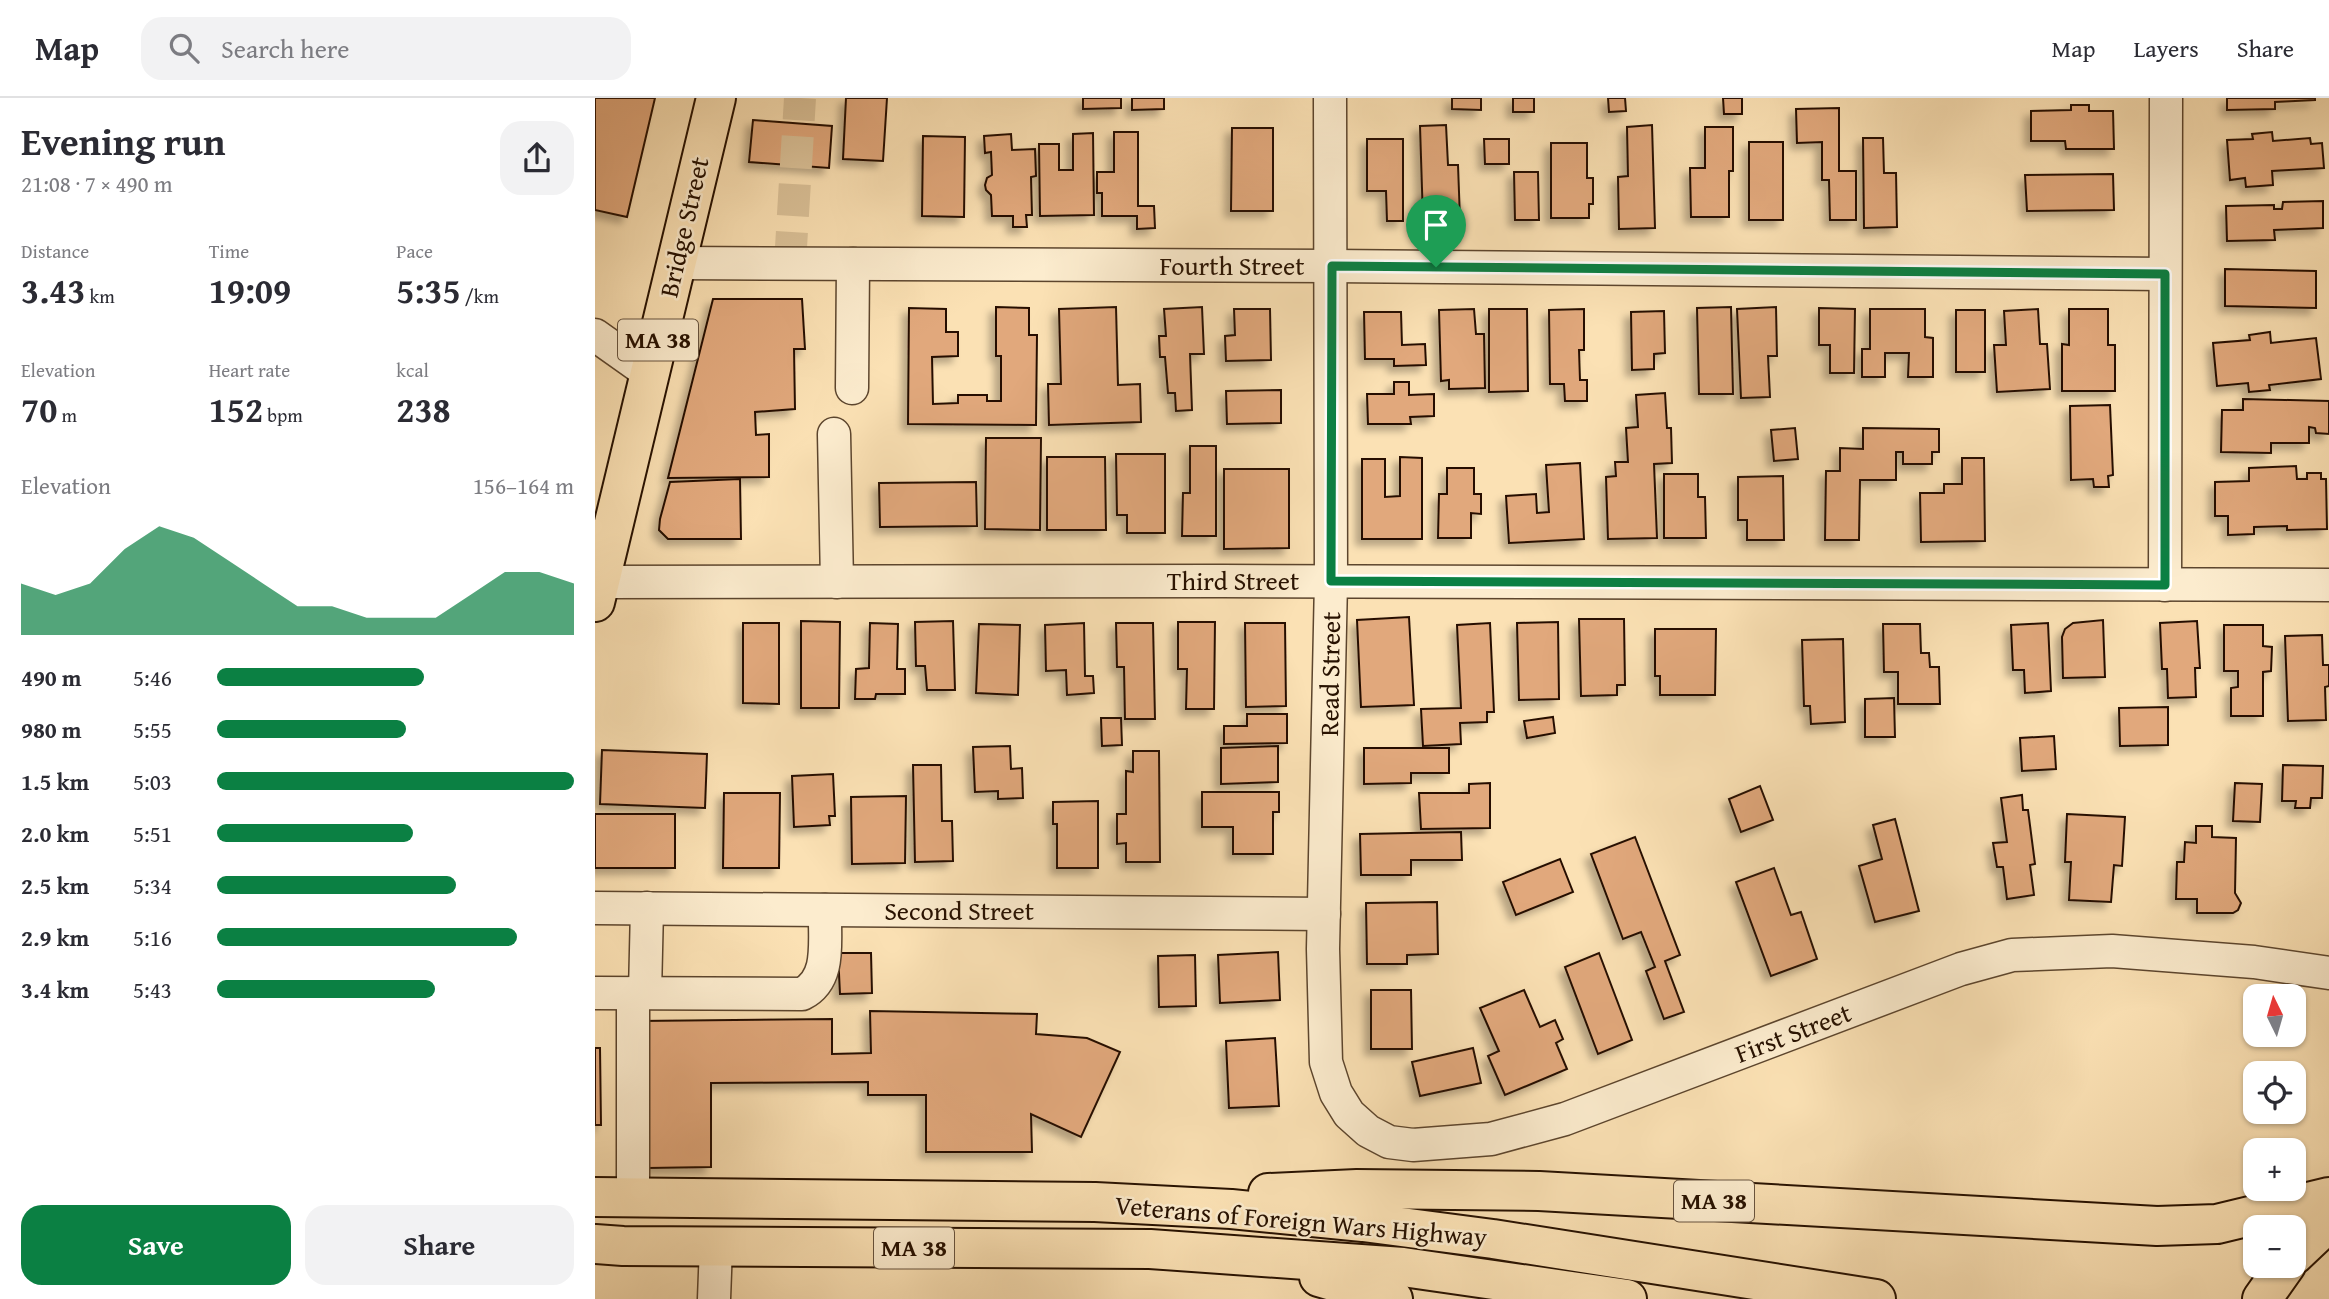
<!DOCTYPE html>
<meta charset="utf-8">
<style>
:root{--surface:#fff;--page:#f2f2f3;--text:#2b2b33;--muted:#7c7c81;--line:#e1e1e2;--accent:#0b8043}
body{margin:0;font-family:"Gentium Book Plus",serif;background:var(--page);color:var(--text);height:100vh;display:flex;flex-direction:column;font-size:26px;white-space:nowrap}
*{box-sizing:border-box;margin:0}
p{font-size:23px;color:var(--muted)}
.icon{flex:none;width:38px;height:38px;fill:none;stroke:currentColor;stroke-width:2;stroke-linecap:round;stroke-linejoin:round}
.map{position:relative;flex:1;overflow:hidden}
.panel{display:flex;flex-direction:column;background:var(--surface);width:595px}
.panel>*{flex:none}
.needle{width:46px;rotate:355deg}
.fabs{position:absolute;left:1648px;top:886px;display:grid;gap:14px}
.fabs a{display:grid;place-items:center;width:63px;height:63px;border-radius:14px;background:var(--surface);box-shadow:0 2px 5px #0004;font-size:35px}
.pin{position:absolute;display:grid;place-items:center;width:60px;height:60px;color:#fff;margin:-72px -30px;border-radius:50% 50% 50% 0;rotate:-45deg;box-shadow:0 0 7px #0007}
.pin .icon{rotate:45deg}
.round{display:grid;place-items:center;flex:none;width:74px;height:74px;border-radius:21px;background:var(--page)}
.head{display:flex;align-items:center;justify-content:space-between;height:119px;padding:0 21px}
h1{font-size:38px;font-weight:700;line-height:52px}
.metrics{display:grid;grid-template-columns:repeat(3,1fr);gap:10px;height:119px;padding:7px 21px}
.metrics div{display:grid;align-content:center}
.metrics b{font-size:35px;font-weight:700}
.metrics small{font-size:19px;font-weight:400}
.metrics p{font-size:19px}
.chart{height:196px;padding:14px 21px}
.chart p{display:flex;justify-content:space-between}
.chart svg{width:100%;height:126px;margin-top:7px;fill:var(--accent);opacity:.7}
.button{display:flex;gap:14px;margin-top:auto;padding:14px 21px}
.button a{flex:1;height:80px;border-radius:21px;background:var(--accent);color:#fff;font-size:28px;font-weight:700;line-height:80px;text-align:center}
.button a+a{background:var(--page);color:var(--text)}
ul{padding:0 21px;list-style:none;font-size:23px}
li{display:grid;grid-template-columns:112px 84px 1fr;align-items:center;height:52px}
li i{height:18px;border-radius:9px;background:var(--accent)}
header{display:flex;align-items:center;gap:42px;box-sizing:border-box;height:98px;padding:0 35px;background:var(--surface);border-bottom:2px solid var(--line)}
header strong{font-size:33px}
nav{display:flex;gap:38px;margin-inline-start:auto;font-size:24px}
.search{width:490px;height:63px;background:var(--page);display:flex;align-items:center;gap:18px;box-sizing:border-box;padding:0 24px;border-radius:21px;color:var(--muted);font-size:26px}
main{display:flex;flex:1;min-height:0}
.map>svg:first-child{display:block}
.building{fill:#e1a87c;stroke:#271100;stroke-width:2;filter:url(#shadow)}
.lines{fill:none;stroke-linecap:round;stroke-linejoin:round}
.minor-tunnel{stroke:#dbc299;stroke-width:32;stroke-dasharray:32 16;stroke-linecap:butt}
.minor-casing{stroke:#5c452d;stroke-width:35}
.major-casing{stroke:#271100;stroke-width:42}
.minor{stroke:#fcecce;stroke-width:32}
.major{stroke:#fbe1b4;stroke-width:38}
.route-casing{stroke:#fff;stroke-width:14}
.route{stroke:#0b8043;stroke-width:9}
.labels{text-anchor:middle;stroke-width:5;stroke-linejoin:round;paint-order:stroke}
.shield{fill:#fcecce;stroke:#67533e;stroke-width:2}
.shield-label{font-size:24px;font-weight:bold;fill:#271100}
.street-label{font-size:26px;fill:#271100;stroke:#fcecce}
</style>
<header>
<strong>Map</strong>
<div class="search"><svg class="icon" aria-label="search" viewBox="0 0 24 24"><circle cx="10" cy="10" r="6"/><path d="M15 15l6 6"/></svg>Search here</div>
<nav><a>Map</a><a>Layers</a><a>Share</a></nav>
</header>
<main>
<section class="panel">
<div class="head"><div><h1>Evening run</h1><p>21:08 · 7 × 490 m</p></div><a class="round"><svg class="icon" aria-label="share" viewBox="0 0 24 24"><path d="M12 15V3M7 8l5-5 5 5M5 13v7h14v-7"/></svg></a></div>
<div class="metrics">
<div><p>Distance</p><b>3.43<small> km</small></b></div>
<div><p>Time</p><b>19:09</b></div>
<div><p>Pace</p><b>5:35<small> /km</small></b></div>
</div>
<div class="metrics">
<div><p>Elevation</p><b>70<small> m</small></b></div>
<div><p>Heart rate</p><b>152<small> bpm</small></b></div>
<div><p>kcal</p><b>238</b></div>
</div>
<div class="chart"><p><span>Elevation</span>156–164 m</p>
<svg viewBox="0 0 160 44" preserveAspectRatio="none"><path d="M0 44V26L10 30L20 26L30 14L40 6L50 10L60 18L70 26L80 34L90 34L100 38L110 38L120 38L130 30L140 22L150 22L160 26V44z"/></svg>
</div>
<ul>
<li><b>490 m</b>5:46<i style="width:58%"></i></li>
<li><b>980 m</b>5:55<i style="width:53%"></i></li>
<li><b>1.5 km</b>5:03<i style="width:100%"></i></li>
<li><b>2.0 km</b>5:51<i style="width:55%"></i></li>
<li><b>2.5 km</b>5:34<i style="width:67%"></i></li>
<li><b>2.9 km</b>5:16<i style="width:84%"></i></li>
<li><b>3.4 km</b>5:43<i style="width:61%"></i></li>
</ul>
<div class="button"><a>Save</a><a>Share</a></div>
</section>
<div class="map">
<svg width="1734" height="1201" viewBox="0 0 1734 1201">
<defs>
<filter id="shadow"><feDropShadow dx="-6" dy="6" stdDeviation="3.5" flood-color="#0004"/></filter>
</defs>
<rect width="100%" height="100%" fill="#fbe1b4"/>
<filter id="stains"><feTurbulence type="fractalNoise" baseFrequency=".00286" numOctaves="4"/><feColorMatrix values="0 0 0 0 .2 0 0 0 0 .09 0 0 0 0 .02 0 0 0 .5 -.17"/></filter>
<radialGradient id="worn" r=".72"><stop offset=".6" stop-color="#630" stop-opacity="0"/><stop offset="1" stop-color="#630" stop-opacity=".3"/></radialGradient>
<!-- building -->
<g class="building">
<path d="M0,0H60L32,119L0,112Z"/>
<path d="M251,0H292L288,63L248,61Z"/>
<path d="M488,0H526V10L488,11Z"/>
<path d="M537,0H569V11L537,12Z"/>
<path d="M857,0H886V12L857,11Z"/>
<rect x="918" y="0" width="21" height="14"/>
<path d="M1013,0H1030L1031,13L1014,14Z"/>
<path d="M1128,0H1147V16H1129Z"/>
<path d="M1632,0H1720V2L1680,4V11L1632,12Z"/>
<path d="M1476,7H1494V13H1518L1519,51H1471L1470,43H1436V13L1476,12Z"/>
<path d="M1244,10V73H1261V122H1235L1234,82H1227V44L1202,45L1201,11Z"/>
<path d="M158,22L237,28L234,70L154,64Z"/>
<path d="M851,27L853,67H863L865,121L828,122L825,28Z"/>
<path d="M1057,27L1060,130L1024,131L1023,79L1033,78L1032,29Z"/>
<path d="M1110,29H1138V73H1134V119H1096L1095,70H1110Z"/>
<path d="M637,30H678V113H636Z"/>
<path d="M519,34H543V108H559L560,130L542,131V118H507V95H502V74H519Z"/>
<path d="M1677,34L1678,43L1715,40L1716,46L1727,45L1729,70L1677,73L1678,87L1651,89L1650,80L1635,82L1632,42L1658,41L1657,36Z"/>
<path d="M498,35L499,117L445,118L444,46H464V72H478V36Z"/>
<path d="M416,36L417,52L440,51L441,78L436,79L437,117H431L432,129H418V118H397L396,97L391,92L390,87L392,80L397,77L396,54L390,55L389,38Z"/>
<path d="M328,38L370,39L369,119L327,118Z"/>
<path d="M1268,40H1288L1289,75H1301L1302,129L1269,130Z"/>
<path d="M772,41H808V123H792L791,93H772Z"/>
<path d="M889,41H914V66H890Z"/>
<rect x="1154" y="44" width="34" height="78"/>
<path d="M956,45H992V80H998V106H994V120H956Z"/>
<path d="M919,74H943L944,122H920Z"/>
<path d="M1518,76L1519,112L1432,113L1430,77Z"/>
<path d="M1728,103V130L1679,132L1680,142L1632,143L1631,108L1679,107V111H1687L1688,104Z"/>
<path d="M1630,171L1721,173V210L1630,208Z"/>
<path d="M118,201H207L210,251H199L200,311L160,314L161,337L174,336V379L73,380Z"/>
<path d="M401,209L434,210V237H442L441,327L313,326L314,210L351,211V234H363V258L337,259L338,306L363,305V297H392V303H406V258H401Z"/>
<path d="M521,209L523,287L545,286L546,324L454,327L453,286H466L464,211Z"/>
<path d="M607,209L609,256H595L597,312L581,313L580,295H573L570,259H565L564,238H571L569,211Z"/>
<path d="M1136,209L1138,296H1104L1102,210Z"/>
<path d="M1181,209L1182,258H1173L1175,299L1146,300L1142,211Z"/>
<path d="M1224,210L1260,211L1259,275H1235V247H1224Z"/>
<path d="M639,211H675L676,262L631,263L630,238L640,237Z"/>
<path d="M879,211L881,236H889L890,290L854,291V282L846,283L844,212Z"/>
<path d="M894,211H932L933,293L894,294Z"/>
<path d="M989,211V252H984L985,282H992V303H970L969,286H955L954,212Z"/>
<path d="M1275,211H1330V239L1338,240V279H1313L1314,255H1290V279H1267V251H1275Z"/>
<path d="M1443,211L1445,246H1452L1455,291L1402,294L1399,247H1411L1409,213Z"/>
<path d="M1474,211H1513V247H1520V293H1467V246L1474,247Z"/>
<rect x="1361" y="212" width="29" height="62"/>
<path d="M1069,213L1070,255L1059,256V271L1037,272L1036,214Z"/>
<path d="M769,214H806L807,247L830,246L831,267L799,268V261H770Z"/>
<path d="M1675,234L1676,245L1721,240L1726,281L1674,287L1675,292L1654,294L1653,285L1622,288L1618,245L1655,242L1654,237Z"/>
<path d="M799,284H814V297L839,296V318L815,319L816,326H773L772,296H799Z"/>
<path d="M686,292V325L632,326L631,293Z"/>
<path d="M1070,295L1072,330H1076L1077,365L1059,366L1062,440L1013,441L1011,379L1021,378L1020,364H1033L1031,330L1043,329L1041,297Z"/>
<path d="M1648,301L1734,303V336L1721,335L1720,330L1714,329V345H1676V355L1626,354L1627,312H1648Z"/>
<path d="M1515,307L1518,377L1513,378L1514,389H1499L1498,381L1476,382L1475,308Z"/>
<path d="M1200,330L1203,361L1179,363L1176,332Z"/>
<path d="M1268,330L1344,331V354H1337V366H1308V354H1301V382H1265L1264,442H1230L1231,373H1245V350L1268,351Z"/>
<path d="M391,340H446L445,432L390,431Z"/>
<path d="M595,348H621V438H587L588,395H595Z"/>
<path d="M521,356H570V435H532V417H522Z"/>
<path d="M452,359H510L511,432H452Z"/>
<path d="M805,359L827,360V441H767V361H790V399L805,398Z"/>
<path d="M1367,360H1389L1390,443L1326,444L1325,395H1349V386H1367Z"/>
<path d="M985,365L989,441L914,445L911,398L941,396L942,415L954,414L951,367Z"/>
<path d="M1701,368L1702,381H1712V375H1726V381H1731L1732,431L1692,432V428L1659,429V436L1633,437V418H1620V384L1654,383V370Z"/>
<path d="M852,370H879V396H886V416L876,415V440H843L844,396H852Z"/>
<path d="M629,371H694V450L629,451Z"/>
<path d="M1069,376H1103V399H1110L1111,440H1069Z"/>
<path d="M1188,378L1189,442H1152V422H1143V379Z"/>
<path d="M145,381L146,441H73L64,432L65,421L75,384Z"/>
<path d="M381,384L382,428L285,429L284,385Z"/>
<path d="M814,519L819,607L766,609L762,522Z"/>
<path d="M984,521H1029L1030,587H1022V597L986,598Z"/>
<path d="M1508,522L1510,579L1468,580L1467,539L1470,531L1478,525Z"/>
<path d="M206,523L245,524L244,610H206Z"/>
<path d="M358,523L360,592H332L330,568H321L320,524Z"/>
<path d="M1602,523L1605,570H1600L1601,599L1573,600L1572,571H1567L1565,525Z"/>
<path d="M583,524H620L619,611H591L592,571H583Z"/>
<path d="M963,524L964,601L924,602L922,525Z"/>
<path d="M148,525H184V606L148,605Z"/>
<path d="M275,525L303,526L302,571H310V596H281L280,601H260L261,571L274,570Z"/>
<path d="M489,525L490,578H498L499,595L472,597L471,572L451,573L450,527Z"/>
<path d="M521,525H558L560,621H530L529,569H522Z"/>
<path d="M650,525H690L691,608L651,609Z"/>
<path d="M895,525L899,614H892V624L865,625L866,646L828,648L826,611L866,610L862,527Z"/>
<path d="M1453,525L1456,593L1430,595L1429,572H1418L1416,527Z"/>
<path d="M384,526L425,527L423,597L381,595Z"/>
<path d="M1288,526H1325L1326,555H1334L1335,569H1344L1345,606H1303V574H1289Z"/>
<path d="M1629,527H1668V548L1677,549L1676,573L1668,574V618H1636V590L1643,589V573H1629Z"/>
<path d="M1060,531H1121L1120,597H1065V578H1060Z"/>
<path d="M1727,537L1728,567H1734V588L1730,589L1731,622L1693,623L1690,538Z"/>
<path d="M1248,541L1250,624L1216,626L1215,608H1209L1207,542Z"/>
<path d="M1299,600L1300,639H1270V601Z"/>
<path d="M1573,609V647L1525,648L1524,610Z"/>
<path d="M652,616H692V645L629,646V628H652Z"/>
<path d="M958,619L960,635L932,640L929,623Z"/>
<path d="M506,620H526L527,647L507,648Z"/>
<path d="M1459,638L1461,671L1427,673L1425,640Z"/>
<path d="M415,648L416,671L427,670L428,700L403,701V693L380,694L378,649Z"/>
<path d="M683,648V684L626,686V650Z"/>
<path d="M769,650H854V675H816V685L769,686Z"/>
<path d="M7,652L112,656L110,710L5,706Z"/>
<path d="M538,653H564L565,764H531V745L522,746V716H531V673L538,674Z"/>
<path d="M318,667H346L347,723H357L358,763L320,764Z"/>
<path d="M1688,667L1728,668L1727,700H1716L1715,710H1700L1701,703H1687Z"/>
<path d="M238,676L240,718H234L235,727L199,729L197,678Z"/>
<path d="M895,685V730L826,731L824,695H874V686Z"/>
<path d="M1640,685L1667,686L1665,724L1638,723Z"/>
<path d="M1165,688L1178,722L1146,734L1134,701Z"/>
<path d="M607,694H684V714H678V756H638V729H607Z"/>
<path d="M129,695H185L184,770H128Z"/>
<path d="M1427,697L1428,712H1433L1440,766L1435,767L1439,797L1412,801L1408,769H1402L1398,745L1412,744L1406,700Z"/>
<path d="M311,698L310,765L257,766L256,699Z"/>
<path d="M503,703V770H462V726H458V704Z"/>
<rect x="0" y="716" width="80" height="54"/>
<path d="M1472,716L1530,719L1527,768L1519,767L1516,804L1474,802L1476,764H1470Z"/>
<path d="M1300,721L1324,813L1280,824L1264,768L1287,761L1278,727Z"/>
<path d="M1601,728H1617V739L1641,740L1640,795L1646,805L1643,812L1638,815H1602V801H1581L1582,764H1589L1590,744L1601,745Z"/>
<path d="M866,734L867,762H816V777H766L765,736Z"/>
<path d="M1040,739L1085,857L1070,863L1089,914L1069,921L1051,873L1060,869L1046,834L1028,841L996,756Z"/>
<path d="M965,761L978,794L921,817L908,784Z"/>
<path d="M1179,770L1196,817L1206,814L1222,861L1176,878L1141,784Z"/>
<path d="M842,804L843,856L812,857V866H772L771,805Z"/>
<path d="M683,854L685,902L625,905L623,857Z"/>
<path d="M243,855H276L277,895L245,896Z"/>
<path d="M1004,855L1037,942L1003,956L970,869Z"/>
<path d="M600,857L601,908L564,909L563,858Z"/>
<path d="M776,892H816L817,951H776Z"/>
<path d="M929,892L945,929L960,922L968,941L961,945L972,971L910,997L893,958L904,953L885,910Z"/>
<path d="M275,913L442,916L441,936L492,940L525,954L486,1039L436,1016L437,1054H331V997H273V984L116,985V1069L53,1070L44,923L237,921V956L276,955Z"/>
<path d="M680,940L684,1008L634,1010L631,943Z"/>
<path d="M0,950H5L6,1027H0Z"/>
<path d="M878,950L886,985L825,998L817,964Z"/>
</g>
<g class="lines">
<!-- minor-tunnel -->
<path class="minor-tunnel" d="M195,166L205,0"/>
<defs>
<g id="minor">
<path d="M735,0L736,483L728,851L731,964L741,995L754,1016L773,1033L794,1044L818,1047L896,1041L970,1021L1366,871L1417,857L1517,853L1659,864L1734,875"/>
<path d="M81,165L737,168L1570,176"/>
<path d="M0,237L55,276"/>
<path d="M257,290L258,166"/>
<path d="M239,336L242,484"/>
<path d="M5,484L627,483L1734,487"/>
<path d="M1570,487L1571,0"/>
<path d="M0,810L729,816"/>
<path d="M0,895L207,896C237,881 229,842 230,812"/>
<path d="M50,895L52,810"/>
<path d="M38,1099V895"/>
<path d="M119,1201L121,1148"/>
</g>
<g id="major">
<path d="M0,504L121,0"/>
<path d="M673,1095L762,1091L944,1093L1562,1128L1622,1126L1734,1099"/>
<path d="M0,1099L500,1104L636,1111L768,1124L898,1141L1281,1201"/>
<path d="M0,1146L28,1148L555,1151L808,1169L1032,1201"/>
<path d="M1699,1157L1734,1124"/>
<path d="M724,1179L798,1201"/>
<path d="M1667,1201L1691,1167"/>
</g>
</defs>
<!-- minor casing -->
<use href="#minor" class="minor-casing"/>
<!-- major casing -->
<use href="#major" class="major-casing"/>
<!-- minor -->
<use href="#minor" class="minor"/>
<!-- major -->
<use href="#major" class="major"/>
</g>
<g class="lines">
<defs>
<path id="route" d="M737,168L1570,176V487L736,483Z"/>
</defs>
<!-- route casing -->
<use href="#route" class="route-casing"/>
<!-- route -->
<use href="#route" class="route"/>
</g>
<g class="labels">
<!-- shield labels -->
<g class="shield">
<rect x="23" y="221.5" width="80" height="41" rx="5"/>
<rect x="1079" y="1082.5" width="80" height="41" rx="5"/>
<rect x="279" y="1129.5" width="80" height="41" rx="5"/>
</g>
<g class="shield-label">
<text x="63" y="250">MA 38</text>
<text x="1119" y="1111">MA 38</text>
<text x="319" y="1158">MA 38</text>
</g>
<!-- street labels -->
<g class="street-label">
<text transform="translate(89 129) rotate(-77)" y="9">Bridge Street</text>
<text x="637" y="177">Fourth Street</text>
<text x="638" y="492">Third Street</text>
<text transform="translate(735 576) rotate(-89)" y="9">Read Street</text>
<text x="364" y="822">Second Street</text>
<text transform="translate(1198 935) rotate(-21)" y="9">First Street</text>
<text transform="translate(706 1123) rotate(5)" y="9">Veterans of Foreign Wars Highway</text>
</g>
</g>
<rect width="100%" height="100%" filter="url(#stains)"/>
<rect width="100%" height="100%" fill="url(#worn)"/>
</svg>
<div class="fabs">
<a><svg class="needle" viewBox="-14 -14 28 28"><path d="M0-13l5 13h-10z" fill="#e53935"/><path d="M0 13l5-13h-10z" fill="#7c7c81"/></svg></a>
<a><svg class="icon" aria-label="locate" viewBox="0 0 24 24"><circle cx="12" cy="12" r="6"/><path d="M12 2v4M12 18v4M2 12h4M18 12h4"/></svg></a>
<a>+</a>
<a>−</a>
</div>
<div class="pin" style="left:841px;top:169px;background:#1e9e55"><svg class="icon" aria-label="arrive" viewBox="0 0 24 24"><path d="M6 21V4h12l-3 4 3 4H6"/></svg></div>
</div>
</main>
